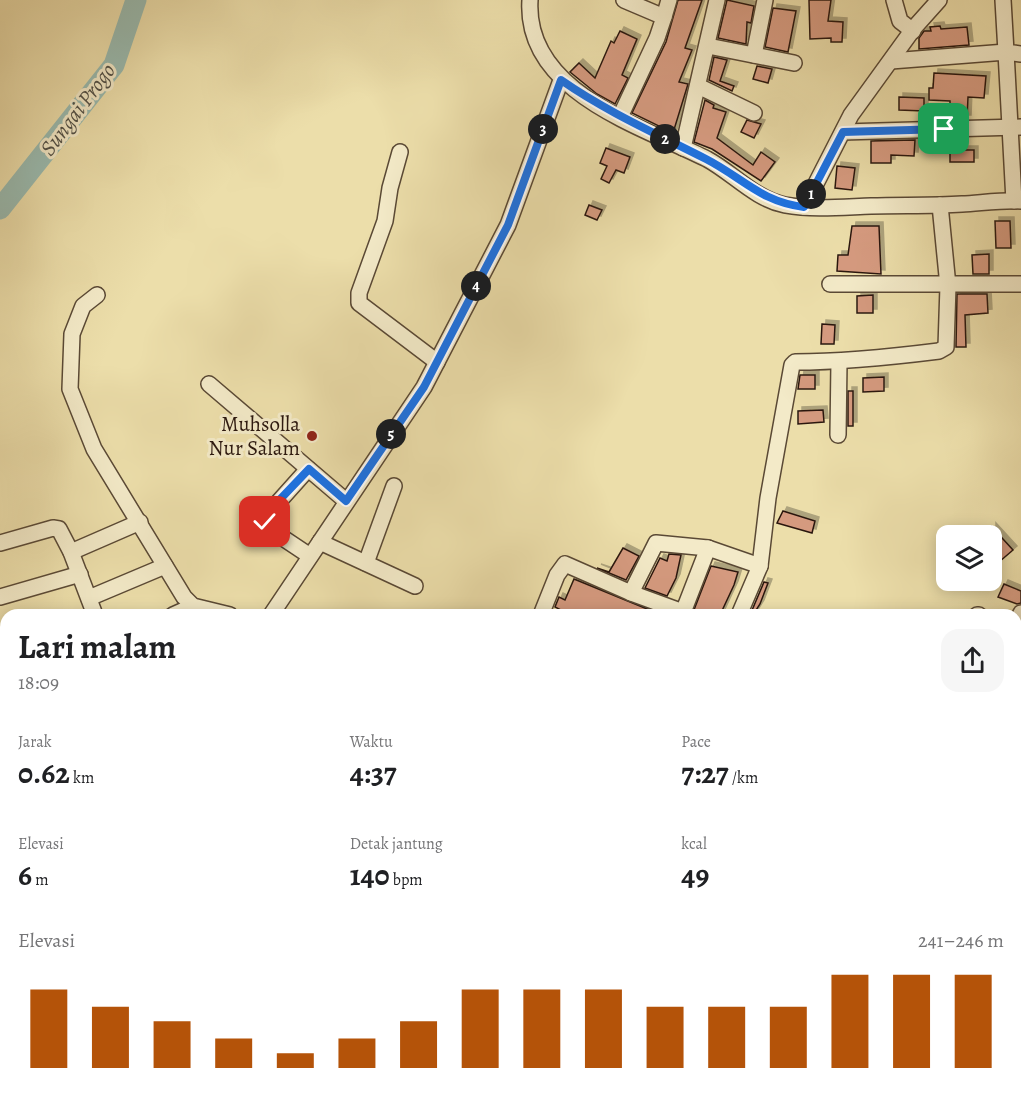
<!DOCTYPE html>
<html lang="id">
<meta charset="utf-8">
<style>
:root{--surface:#fff;--page:#f6f6f6;--text:#202124;--muted:#757577;--accent:#b45309}
body{margin:0;font-family:Alegreya,serif;background:var(--page);color:var(--text);height:100vh;display:flex;flex-direction:column;font-size:22px;white-space:nowrap}
*{box-sizing:border-box;margin:0}
p{font-size:20px;color:var(--muted)}
.icon{flex:none;width:33px;height:33px;fill:none;stroke:currentColor;stroke-width:2;stroke-linecap:round;stroke-linejoin:round}
.map{position:relative;flex:1;overflow:hidden}
.drawer{position:absolute;left:0px;top:609px;width:1022px;height:486px;display:flex;flex-direction:column;background:var(--surface);border-radius:18px 18px 0 0;box-shadow:0 3px 15px #0003}
.drawer>*{flex:none}
.tools{position:absolute;left:936px;top:525px;display:grid;gap:12px}
.tools a{display:grid;place-items:center;width:66px;height:66px;border-radius:12px;background:var(--surface);box-shadow:0 3px 15px #0003;font-size:30px}
.pin{position:absolute;display:grid;place-items:center;width:51px;height:51px;color:#fff;margin:-26px;border-radius:12px;box-shadow:0 3px 9px #0006}
.km{position:absolute;width:30px;height:30px;margin:-15px;border-radius:50%;background:#222;color:#fff;font-size:16px;line-height:30px;text-align:center}
.round{display:grid;place-items:center;flex:none;width:63px;height:63px;border-radius:18px;background:var(--page)}
.head{display:flex;align-items:center;justify-content:space-between;height:102px;padding:0 18px}
h1{font-size:33px;font-weight:600;line-height:45px}
.figures{display:grid;grid-template-columns:repeat(3,1fr);gap:9px;height:102px;padding:6px 18px}
.figures div{display:grid;align-content:center}
.figures b{font-size:30px;font-weight:600}
.figures small{font-size:16px;font-weight:400}
.figures p{font-size:16px}
.chart{height:168px;padding:12px 18px}
.chart p{display:flex;justify-content:space-between}
.chart svg{width:100%;height:108px;margin-top:6px;stroke:var(--accent);stroke-width:6}
.map>svg:first-child{display:block}
.lines{fill:none;stroke-linecap:round;stroke-linejoin:round}
.river{stroke:#9abbb0;stroke-width:21}
.building{fill:#d59a7f;stroke:#2a170e;stroke-width:1.5;filter:url(#shadow)}
.minor-casing{stroke:#5a4935;stroke-width:18}
.minor{stroke:#f3eac8;stroke-width:15}
.route-casing{stroke:#fff;stroke-width:12}
.route{stroke:#1a73e8;stroke-width:8}
.poi-dot{fill:#8f2418;stroke:#f3eac8;stroke-width:2}
.labels{text-anchor:middle;stroke-width:6;stroke-linejoin:round;paint-order:stroke}
.poi-label{font-size:21px;fill:#2a170e;stroke:#f3eac8;text-anchor:end}
.water-label{font-size:22px;font-style:italic;fill:#515047;stroke:#f3eac8}
</style>
<div class="map">
<svg width="1021" height="1095" viewBox="0 0 1021 1095">
<defs>
<filter id="shadow"><feDropShadow dx="4" dy="-4" stdDeviation="0" flood-color="#0004"/></filter>
</defs>
<rect width="100%" height="100%" fill="#ecdeaa"/>
<filter id="stains"><feTurbulence type="fractalNoise" baseFrequency=".00333" numOctaves="4"/><feColorMatrix values="0 0 0 0 .2 0 0 0 0 .09 0 0 0 0 .02 0 0 0 .5 -.17"/></filter>
<radialGradient id="worn" r=".72"><stop offset=".6" stop-color="#630" stop-opacity="0"/><stop offset="1" stop-color="#630" stop-opacity=".3"/></radialGradient>
<g class="lines">
<!-- river -->
<path class="river" d="M0,209L114,65L136,0"/>
</g>
<!-- building -->
<g class="building">
<path d="M678,0H702L685,48L692,50L679,82L688,84L673,133L632,113L666,42Z"/>
<path d="M727,0L754,6L751,23L747,22L746,44L718,38Z"/>
<path d="M809,0H831L828,21L843,22L842,42H831V38L810,39Z"/>
<path d="M773,8L796,11L788,52L765,47Z"/>
<path d="M940,26L941,29L967,27L969,45L919,49V38L924,31H931L930,27Z"/>
<path d="M620,31L637,39L622,75L628,78L615,104L597,94L570,72L579,63L595,78L611,41L614,43Z"/>
<path d="M714,57L727,60L720,81L734,86L732,91L709,80Z"/>
<path d="M757,66L772,69L768,83L753,79Z"/>
<path d="M934,73L986,76L984,98L968,97L967,119H950V101L929,100V88H933Z"/>
<path d="M899,97L924,98V111L899,110Z"/>
<path d="M705,100L714,105L713,108L726,112L717,138L753,165L761,152L775,162L761,181L712,149L694,142Z"/>
<path d="M747,120L761,124L754,138L741,132Z"/>
<path d="M960,138L959,150H974V162H950V145H946V139Z"/>
<path d="M915,140L914,156L891,155V163H871V141Z"/>
<path d="M606,148L630,157L624,173L616,170L609,183L601,179L607,166L600,163Z"/>
<path d="M837,166L855,168L852,190L835,188Z"/>
<path d="M589,205L602,210L597,220L585,215Z"/>
<path d="M995,221H1010L1011,248H996Z"/>
<path d="M852,226H879L881,274L837,271L838,255H848Z"/>
<path d="M989,254V274H973L972,255Z"/>
<path d="M957,294H987L988,313L965,315L966,347H956Z"/>
<path d="M873,295V313H857V296Z"/>
<path d="M822,324L835,325L834,344H821Z"/>
<path d="M800,375H815V389H798Z"/>
<path d="M884,377V391L863,392V378Z"/>
<rect x="848" y="391" width="5" height="35"/>
<path d="M823,410L824,422L798,424V411Z"/>
<path d="M783,511L815,521L812,533L777,523Z"/>
<path d="M992,527L1013,550L999,562L992,553Z"/>
<path d="M623,548L639,556L626,580L597,568L609,572Z"/>
<path d="M669,554L681,555L676,578L667,596L645,588L660,558L667,561Z"/>
<path d="M711,566L738,572L734,585L720,615H692Z"/>
<path d="M574,579L657,613L656,615H570L555,607L559,597L565,600Z"/>
<path d="M764,582L768,583L760,604L753,615H750Z"/>
<path d="M1004,584L1021,591V603L1017,604L998,597Z"/>
</g>
<g class="lines">
<defs>
<g id="minor">
<path d="M530,0C524,92 641,126 707,159C733,173 755,199 785,205C813,210 843,207 871,206C901,205 932,206 962,204C981,203 1002,200 1021,201"/>
<path d="M894,0L900,21L913,31"/>
<path d="M1003,0L1006,52L1021,54"/>
<path d="M664,17L669,0"/>
<path d="M708,46L794,63"/>
<path d="M754,55L765,0"/>
<path d="M891,61L1006,52L1014,201"/>
<path d="M698,86L754,113"/>
<path d="M620,117L657,38L664,17L624,0"/>
<path d="M843,132L1021,127"/>
<path d="M683,148L717,0"/>
<path d="M400,152L390,188L385,221L359,293V303L437,362"/>
<path d="M804,207L851,115L914,28L939,0"/>
<path d="M830,284H1021"/>
<path d="M97,295L83,306L72,334L70,389L94,449L184,597L193,606L230,615"/>
<path d="M209,384L346,501"/>
<path d="M838,435L839,362"/>
<path d="M308,469L265,517L268,528L310,556"/>
<path d="M320,542L415,586"/>
<path d="M0,543L53,528L59,529L71,552L95,615"/>
<path d="M71,552L140,522"/>
<path d="M366,563L394,486"/>
<path d="M760,566L768,498L792,365L795,362C844,362 891,357 939,351L946,347L948,286L940,205"/>
<path d="M631,593L683,612"/>
<path d="M0,597L80,574"/>
<path d="M89,598L165,566"/>
<path d="M173,615L193,606"/>
<path d="M271,615L424,387L508,225L561,80"/>
<path d="M541,615L557,575L565,564L631,593L656,543L708,548"/>
<path d="M682,615L708,548L760,566L739,615"/>
<path d="M977,615H979"/>
<path d="M1016,624L1021,613"/>
<path d="M1016,753L1021,756"/>
<path d="M1021,938L1016,945V961L1021,965"/>
<path d="M613,1089L614,1095"/>
<path d="M940,1089L953,1095"/>
<path d="M428,1095V1089"/>
<path d="M870,1095L873,1089"/>
<path d="M1019,1095L1021,1090"/>
</g>
</defs>
<!-- minor casing -->
<use href="#minor" class="minor-casing"/>
<!-- minor -->
<use href="#minor" class="minor"/>
</g>
<g class="lines">
<defs>
<path id="route" d="M265,522L268,512L309,469L346,501L424,387L508,225L561,80C607,112 657,134 706,159C743,178 761,202 804,207L843,132L944,129"/>
</defs>
<!-- route casing -->
<use href="#route" class="route-casing"/>
<!-- route -->
<use href="#route" class="route"/>
</g>
<!-- markers -->
<circle class="poi-dot" cx="312" cy="436" r="6"/>
<g class="labels">
<!-- poi labels -->
<g class="poi-label">
<text x="300" y="431">Muhsolla<tspan x="300" dy="24">Nur Salam</tspan></text>
</g>
<!-- water labels -->
<g class="water-label">
<text transform="translate(77 109) rotate(-53)" y="8">Sungai Progo</text>
</g>
</g>
<rect width="100%" height="100%" filter="url(#stains)"/>
<rect width="100%" height="100%" fill="url(#worn)"/>
</svg>
<div class="tools">
<a><svg class="icon" aria-label="layers" viewBox="0 0 24 24"><path d="M12 4l9 5-9 5-9-5zM3 14l9 5 9-5"/></svg></a>
</div>
<div class="pin" style="left:944px;top:129px;background:#1e9e55"><svg class="icon" aria-label="arrive" viewBox="0 0 24 24"><path d="M6 21V4h12l-3 4 3 4H6"/></svg></div>
<div class="pin" style="left:265px;top:522px;background:#d93025"><svg class="icon" aria-label="check" viewBox="0 0 24 24"><path d="M5 12l5 5 9-10"/></svg></div>
<b class="km" style="left:811px;top:194px">1</b>
<b class="km" style="left:665px;top:139px">2</b>
<b class="km" style="left:543px;top:129px">3</b>
<b class="km" style="left:476px;top:286px">4</b>
<b class="km" style="left:391px;top:434px">5</b>
<section class="drawer">
<div class="head"><div><h1>Lari malam</h1><p>18:09</p></div><a class="round"><svg class="icon" aria-label="share" viewBox="0 0 24 24"><path d="M12 15V3M7 8l5-5 5 5M5 13v7h14v-7"/></svg></a></div>
<div class="figures">
<div><p>Jarak</p><b>0.62<small> km</small></b></div>
<div><p>Waktu</p><b>4:37</b></div>
<div><p>Pace</p><b>7:27<small> /km</small></b></div>
</div>
<div class="figures">
<div><p>Elevasi</p><b>6<small> m</small></b></div>
<div><p>Detak jantung</p><b>140<small> bpm</small></b></div>
<div><p>kcal</p><b>49</b></div>
</div>
<div class="chart"><p><span>Elevasi</span>241–246 m</p>
<svg viewBox="0 0 160 44" preserveAspectRatio="none"><path d="M5 44V12M15 44V19M25 44V25M35 44V32M45 44V38M55 44V32M65 44V25M75 44V12M85 44V12M95 44V12M105 44V19M115 44V19M125 44V19M135 44V6M145 44V6M155 44V6"/></svg>
</div>
</section>
</div>
